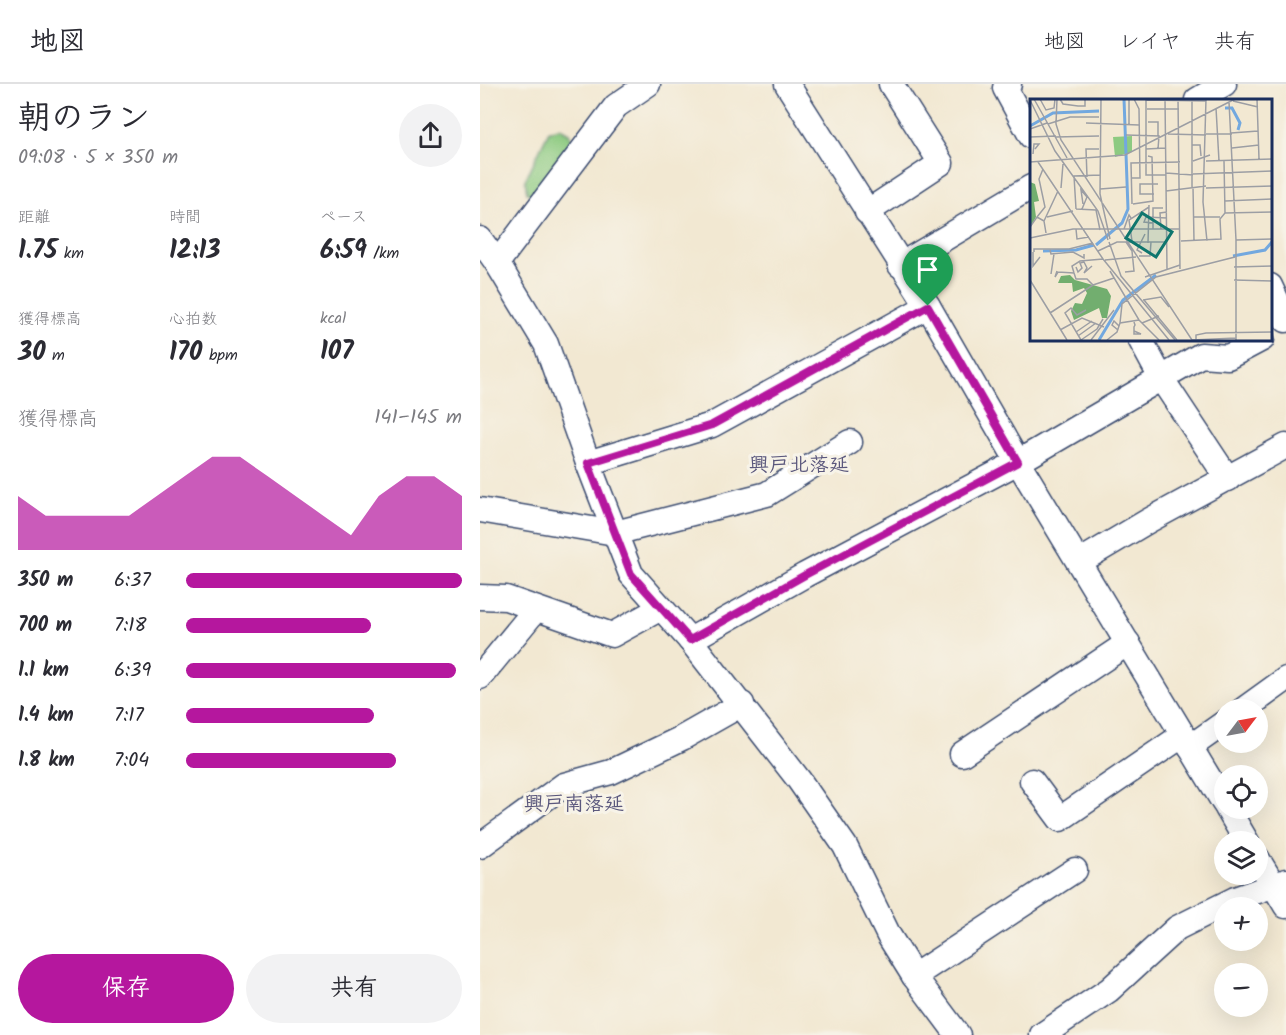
<!DOCTYPE html>
<html lang="ja">
<meta charset="utf-8">
<style>
:root{--surface:#fff;--page:#f2f2f3;--text:#2b2b33;--muted:#7c7c81;--line:#e1e1e2;--accent:#b5179e}
body{margin:0;font-family:Kalam,"Klee One",sans-serif;background:var(--page);color:var(--text);height:100vh;display:flex;flex-direction:column;font-size:22px;white-space:nowrap}
*{box-sizing:border-box;margin:0}
p{font-size:20px;color:var(--muted)}
.icon{flex:none;width:33px;height:33px;fill:none;stroke:currentColor;stroke-width:2;stroke-linecap:round;stroke-linejoin:round}
.map{position:relative;flex:1;overflow:hidden}
.side{display:flex;flex-direction:column;background:var(--surface);width:480px}
.side>*{flex:none}
.needle{width:39px;rotate:58deg}
.controls{position:absolute;left:734px;top:615px;display:grid;gap:12px}
.controls a{display:grid;place-items:center;width:54px;height:54px;border-radius:50%;background:var(--surface);box-shadow:0 6px 24px #0002;font-size:30px}
.pin{position:absolute;display:grid;place-items:center;width:51px;height:51px;color:#fff;margin:-62px -26px;border-radius:50% 50% 50% 0;rotate:-45deg;box-shadow:0 0 6px #0007}
.pin .icon{rotate:45deg}
.round{display:grid;place-items:center;flex:none;width:63px;height:63px;border-radius:32px;background:var(--page)}
.headline{display:flex;align-items:center;justify-content:space-between;height:102px;padding:0 18px}
h1{font-size:33px;font-weight:700;line-height:45px}
.metrics{display:grid;grid-template-columns:repeat(3,1fr);gap:9px;height:102px;padding:6px 18px}
.metrics div{display:grid;align-content:center}
.metrics b{font-size:26px;font-weight:700}
.metrics small{font-size:16px;font-weight:400}
.metrics p{font-size:16px}
.chart{height:168px;padding:12px 18px}
.chart p{display:flex;justify-content:space-between}
.chart svg{width:100%;height:108px;margin-top:6px;fill:var(--accent);opacity:.7}
.cta{display:flex;gap:12px;margin-top:auto;padding:12px 18px}
.cta a{flex:1;height:69px;border-radius:36px;background:var(--accent);color:#fff;font-size:24px;font-weight:700;line-height:69px;text-align:center}
.cta a+a{background:var(--page);color:var(--text)}
ul{padding:0 18px;list-style:none;font-size:20px}
li{display:grid;grid-template-columns:96px 72px 1fr;align-items:center;height:45px}
li i{height:15px;border-radius:8px;background:var(--accent)}
header{display:flex;align-items:center;gap:36px;box-sizing:border-box;height:84px;padding:0 30px;background:var(--surface);border-bottom:2px solid var(--line)}
header strong{font-size:28px}
nav{display:flex;gap:33px;margin-inline-start:auto;font-size:21px}
main{display:flex;flex:1;min-height:0}
.map>svg:first-child{display:block}
.green{fill:#8dca81;stroke:#547c70;stroke-width:1.5}
.lines{fill:none;stroke-linecap:round;stroke-linejoin:round}
.street-casing{stroke:#3b4b6f;stroke-width:27}
.street{stroke:#fff;stroke-width:24}
.route-casing{stroke:#fff;stroke-width:12}
.route{stroke:#b5179e;stroke-width:8}
.labels{text-anchor:middle;stroke-width:6;stroke-linejoin:round;paint-order:stroke}
.neighbourhood-label{font-size:20px;font-weight:bold;fill:#5b587d;stroke:#f7f3e8}
.inset-river{fill:none;stroke:#72a8df;stroke-width:3}
.inset-road{fill:none;stroke:#9c9ea4;stroke-width:1.5}
.view{fill:#0f766e;fill-opacity:0.15;stroke:#0f766e;stroke-width:3}
.inset-edge{fill:none;stroke:#1b2f5e;stroke-width:3}
</style>
<header>
<strong>地図</strong>
<nav><a>地図</a><a>レイヤ</a><a>共有</a></nav>
</header>
<main>
<section class="side">
<div class="headline"><div><h1>朝のラン</h1><p>09:08 · 5 × 350 m</p></div><a class="round"><svg class="icon" aria-label="share" viewBox="0 0 24 24"><path d="M12 15V3M7 8l5-5 5 5M5 13v7h14v-7"/></svg></a></div>
<div class="metrics">
<div><p>距離</p><b>1.75<small> km</small></b></div>
<div><p>時間</p><b>12:13</b></div>
<div><p>ペース</p><b>6:59<small> /km</small></b></div>
</div>
<div class="metrics">
<div><p>獲得標高</p><b>30<small> m</small></b></div>
<div><p>心拍数</p><b>170<small> bpm</small></b></div>
<div><p>kcal</p><b>107</b></div>
</div>
<div class="chart"><p><span>獲得標高</span>141–145 m</p>
<svg viewBox="0 0 160 44" preserveAspectRatio="none"><path d="M0 44V22L10 30L20 30L30 30L40 30L50 22L60 14L70 6L80 6L90 14L100 22L110 30L120 38L130 22L140 14L150 14L160 22V44z"/></svg>
</div>
<ul>
<li><b>350 m</b>6:37<i style="width:100%"></i></li>
<li><b>700 m</b>7:18<i style="width:67%"></i></li>
<li><b>1.1 km</b>6:39<i style="width:98%"></i></li>
<li><b>1.4 km</b>7:17<i style="width:68%"></i></li>
<li><b>1.8 km</b>7:04<i style="width:76%"></i></li>
</ul>
<div class="cta"><a>保存</a><a>共有</a></div>
</section>
<div class="map">
<svg width="806" height="951" viewBox="0 0 806 951">
<rect width="100%" height="100%" fill="#f7f3e8"/>
<filter id="ink" filterUnits="userSpaceOnUse"><feTurbulence type="fractalNoise" baseFrequency=".0167" numOctaves="2"/><feDisplacementMap in="SourceGraphic" scale="12" xChannelSelector="R" yChannelSelector="G"/><feConvolveMatrix kernelMatrix="1 2 1 2 8 2 1 2 1" color-interpolation-filters="sRGB"/></filter>
<filter id="wash" filterUnits="userSpaceOnUse"><feTurbulence type="fractalNoise" baseFrequency=".008" numOctaves="4" result="noise"/><feDisplacementMap in="SourceGraphic" scale="24" xChannelSelector="R" yChannelSelector="G"/><feGaussianBlur stdDeviation="1.35" result="paint"/><feColorMatrix in="noise" values="0 0 0 0 0 0 0 0 0 0 0 0 0 0 0 0 0 1.4 0 .05"/><feComposite in="paint" operator="in"/></filter>
<g filter="url(#wash)">
<rect width="100%" height="100%" fill="#f2e8d2"/>
<!-- green -->
<path class="green" d="M80,44L89,49L93,58L62,105L55,112L47,109L45,96L69,47Z"/>
</g>
<g filter="url(#ink)">
<g class="lines">
<defs>
<g id="street">
<path d="M307,0L448,222L538,378L744,719"/>
<path d="M529,0L525,4L551,52"/>
<path d="M717,16L744,0"/>
<path d="M387,128L461,79L411,0"/>
<path d="M0,155L17,179L66,260L108,379L151,490L210,556L319,696L365,762L409,852L434,892L478,951"/>
<path d="M17,179L136,22L168,0"/>
<path d="M420,181L551,103"/>
<path d="M790,202L806,236"/>
<path d="M660,255L681,294L748,395"/>
<path d="M108,379L232,341L448,222"/>
<path d="M0,426L135,449L287,410L370,358"/>
<path d="M599,478L668,437L806,362"/>
<path d="M0,513L26,514L132,551L181,524"/>
<path d="M210,556L325,491L538,378L721,271L748,273L782,255"/>
<path d="M0,593L56,525"/>
<path d="M763,626L806,595"/>
<path d="M710,663L744,639"/>
<path d="M482,670L648,559"/>
<path d="M552,697L580,735L703,651"/>
<path d="M747,724L767,758"/>
<path d="M0,762L84,701L131,688L202,654L262,620"/>
<path d="M777,774L806,822"/>
<path d="M434,892L595,786"/>
<path d="M562,951L629,906L697,844L755,815L806,797"/>
</g>
</defs>
<!-- street casing -->
<use href="#street" class="street-casing"/>
<!-- street -->
<use href="#street" class="street"/>
</g>
</g>
<g class="lines" filter="url(#ink)">
<defs>
<path id="route" d="M448,222L538,378L325,491L210,556L151,490L108,379L232,341Z"/>
</defs>
<!-- route casing -->
<use href="#route" class="route-casing"/>
<!-- route -->
<use href="#route" class="route"/>
</g>
<g class="labels">
<!-- neighbourhood labels -->
<g class="neighbourhood-label">
<text x="319" y="387">興戸北落延</text>
<text x="94" y="726">興戸南落延</text>
</g>
</g>
<!-- overview -->
<g transform="translate(550 15)">
<rect width="242" height="242" fill="#f2e8d2"/>
<path d="M102,37V53L85,58L83,38Z" fill="#8dca81"/>
<path d="M0,83L5,85L9,102L4,103L6,118L0,129ZM40,176L45,181L77,190L81,197L77,219H72L69,209L44,221L41,212L45,204L52,205L57,194L54,189L43,193L42,184H28L31,177Z" fill="#72ae6f"/>
<path class="inset-river" d="M195,9H202L210,24L208,31M0,27L23,14L69,12M66,146L92,124L98,110L94,0M13,152L46,151L64,146M203,157L235,151L242,143M69,241L93,201L126,176"/>
<path class="inset-road" d="M4,0L37,59M10,0L16,11L24,9L25,0M27,0L26,25L31,41L162,241M30,0L33,5L48,7H55V0M71,0L70,95L80,140M116,0V76H136M135,0L137,170M148,0L150,170M162,0V88M176,0L173,103L177,142M227,0L229,60M0,1L25,52L68,112L78,141M116,1L176,2M203,2L228,8M199,3L206,141V241M186,9L189,62M117,10H149M118,23H128V37M56,24L109,26M18,25L40,18H69M99,26V0M0,30L17,24M201,34L228,32M138,35L176,36M176,35H202M96,36L129,37L128,50M0,38L26,37M26,38L69,37M162,46H170L171,57M202,49L229,46M116,50L136,49M3,55L4,45H9L5,50M163,62L180,56M176,62L242,60M0,63L95,56L205,0M8,63L73,160L139,241M136,74L163,76M163,75L242,72M57,78L56,50H69M102,79H110L109,10L104,0M163,88L164,142M31,89L33,65M176,89L242,87M70,90L96,88M136,92L176,87M124,95H110V85H128M195,102L242,100M102,105L101,64L150,63M103,105L123,102L122,58L118,57M46,110L44,77L70,76M46,110L66,111L70,131M52,110L57,98L51,91L53,105M195,114L242,113M7,118L15,108L9,80L13,70M17,118L43,112M164,118H190M123,124L114,123L116,118L137,119M0,128L7,118L14,122M46,130L47,140L59,138M94,130L99,116L101,119M123,130V109H133M131,130L130,114L137,113M16,134L14,122L28,92M0,139L43,130H150M206,141L242,140M102,142L99,121L119,108M151,142L191,140L190,120L195,114L194,62M79,143L91,177L145,241M118,144L119,106M20,151L21,155L43,153L54,159V155M68,152L87,143H136M3,153V167L10,158M4,153V150H39L63,144M112,154L107,151L115,135M109,157H120L121,143M75,161L106,158M46,168L48,173L52,169L50,164L54,163L57,169L54,174L62,167M204,168L242,167M27,172L25,178L28,173L44,174L46,180H57L63,186M80,172L109,221L129,241M95,173L104,172L102,152L96,143M44,174L42,167L50,162L73,160M21,175L24,155M115,178L150,166M0,181L37,241M204,181L242,182M113,201L131,198L139,208M114,201L147,241M20,214L63,186L84,179M104,223L105,226L104,228V235H111L104,232M90,224L92,205L126,178L205,158M112,224L129,217M30,231L52,219L74,228M88,231L82,226L84,222L89,227M46,233L62,222M48,237L66,224M51,241L35,214L41,209L47,216L56,211M51,241L67,230L73,220M61,241L84,211M77,241L87,233L90,224L109,221M162,241L206,239M166,241V236L176,234L242,233"/>
<path class="view" d="M112,114L142,133L126,158L96,139Z"/>
<rect width="242" height="242" class="inset-edge"/>
</g>
</svg>
<div class="controls">
<a><svg class="needle" viewBox="-14 -14 28 28"><path d="M0-13l5 13h-10z" fill="#e53935"/><path d="M0 13l5-13h-10z" fill="#7c7c81"/></svg></a>
<a><svg class="icon" aria-label="locate" viewBox="0 0 24 24"><circle cx="12" cy="12" r="6"/><path d="M12 2v4M12 18v4M2 12h4M18 12h4"/></svg></a>
<a><svg class="icon" aria-label="layers" viewBox="0 0 24 24"><path d="M12 4l9 5-9 5-9-5zM3 14l9 5 9-5"/></svg></a>
<a>+</a>
<a>−</a>
</div>
<div class="pin" style="left:448px;top:222px;background:#1e9e55"><svg class="icon" aria-label="arrive" viewBox="0 0 24 24"><path d="M6 21V4h12l-3 4 3 4H6"/></svg></div>
</div>
</main>
